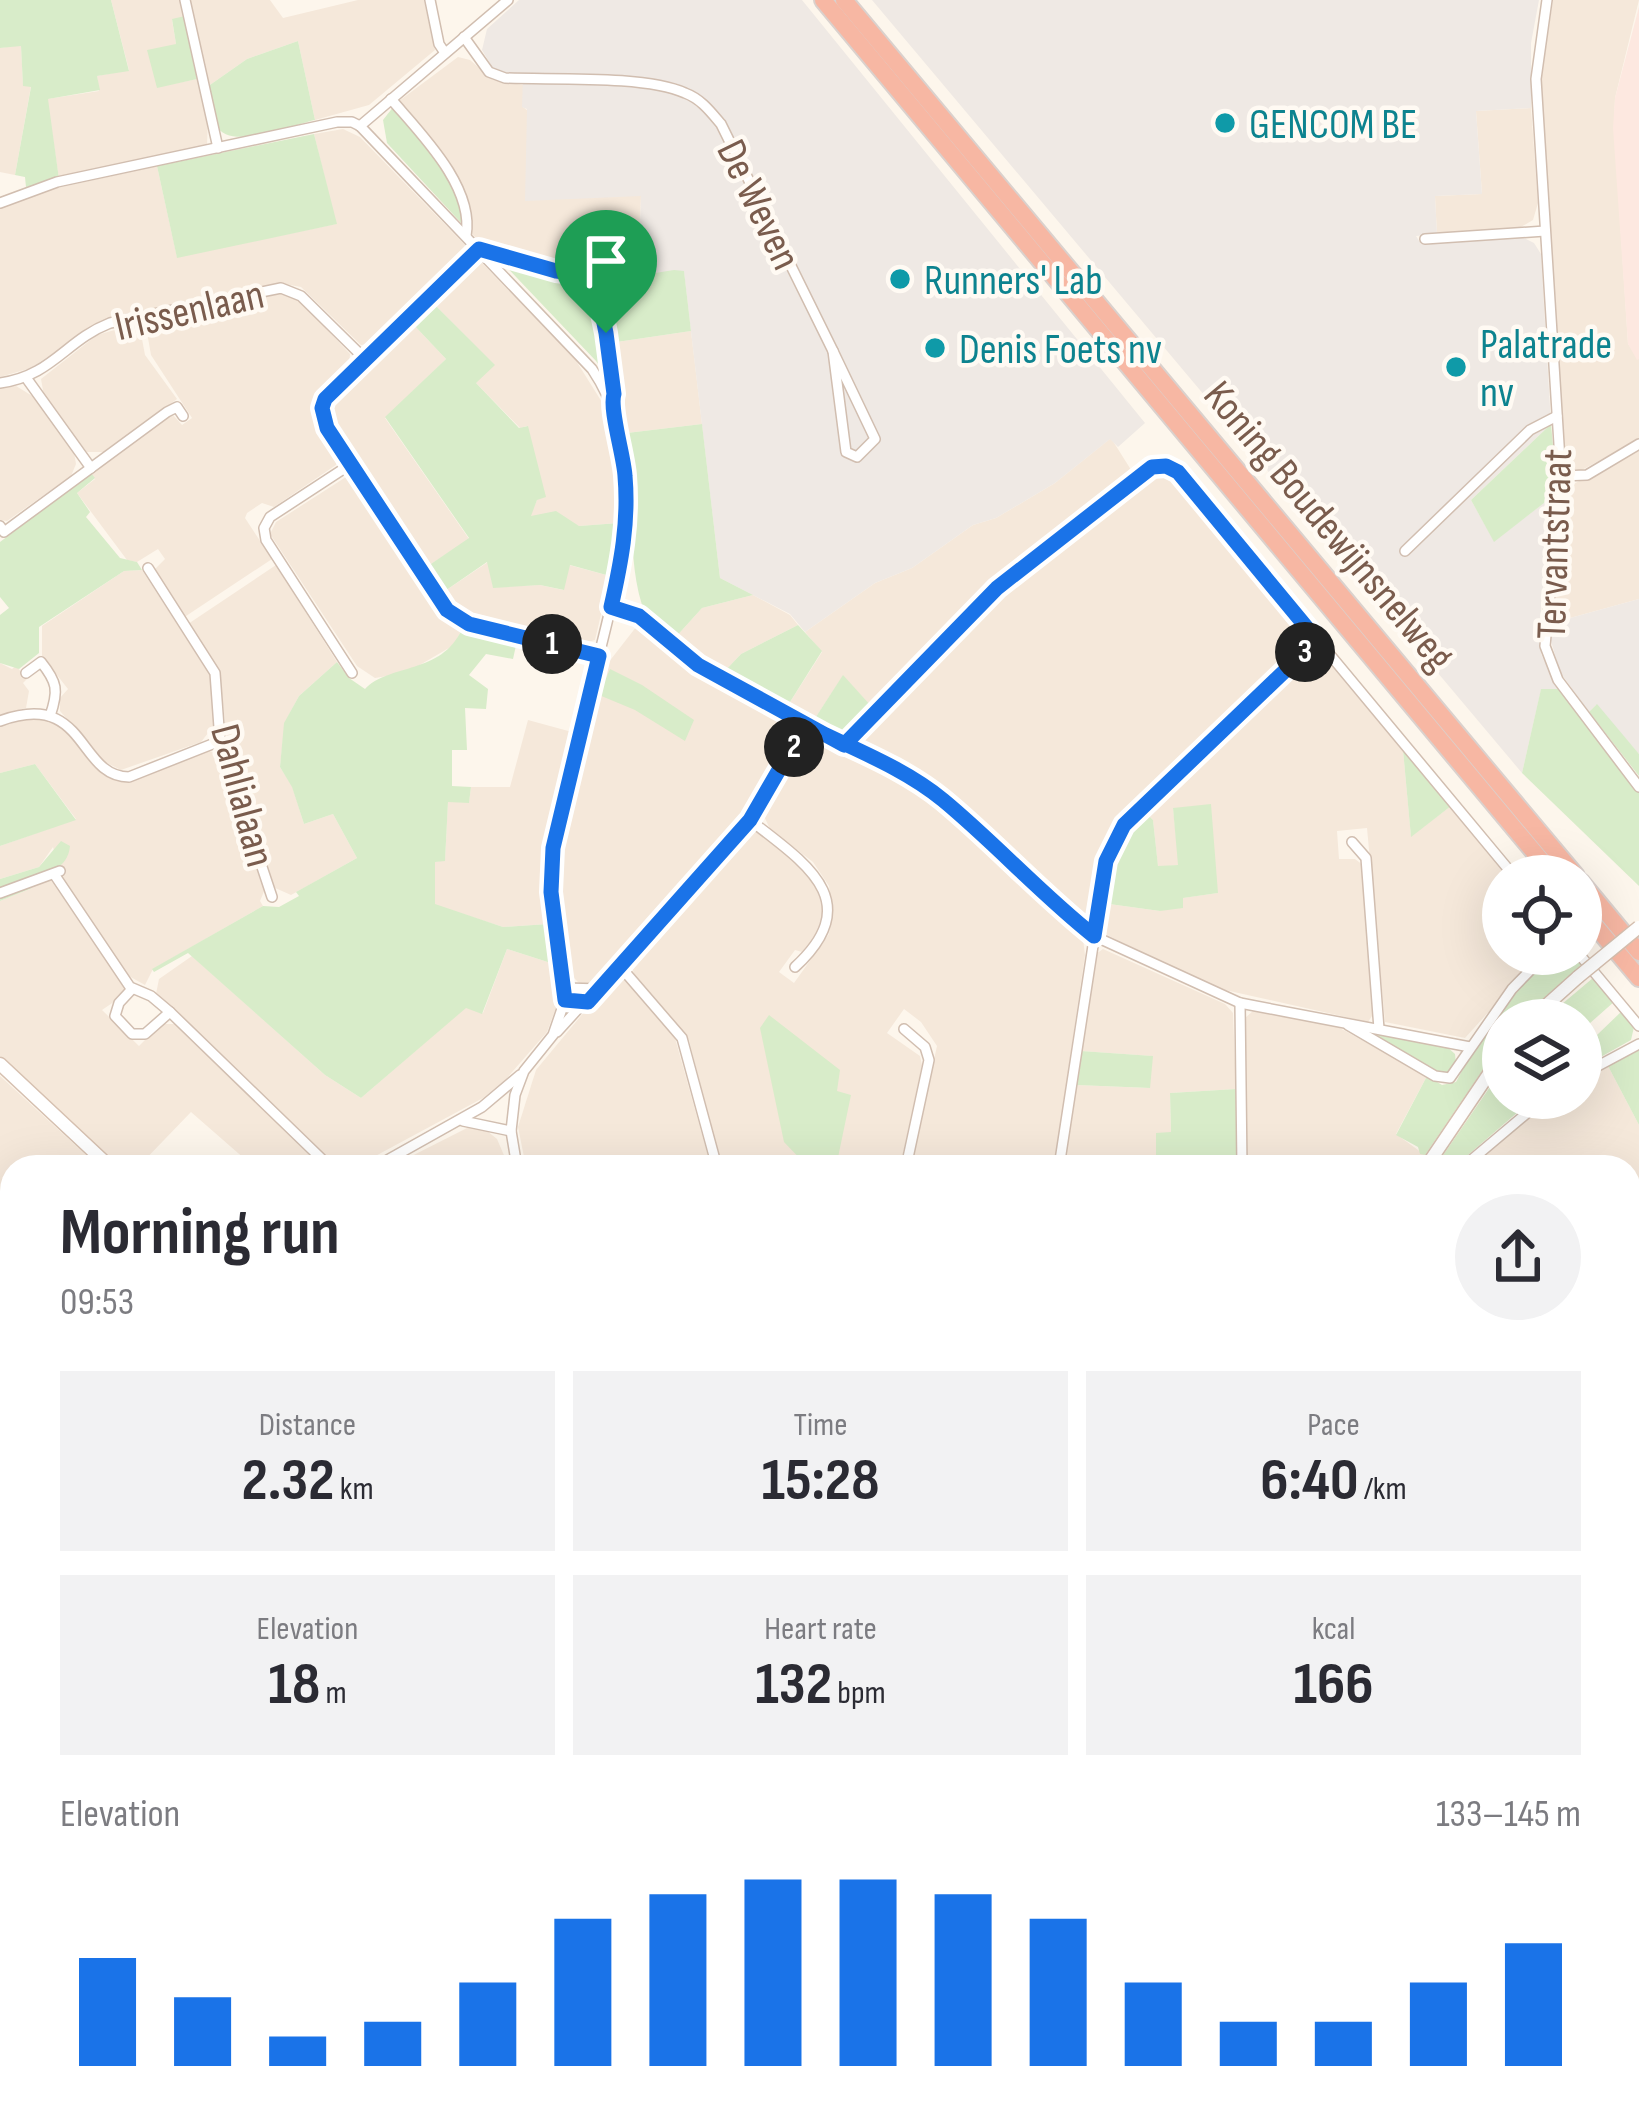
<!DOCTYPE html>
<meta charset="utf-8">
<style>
:root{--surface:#fff;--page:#f2f2f3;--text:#2b2b33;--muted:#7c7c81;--accent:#1a73e8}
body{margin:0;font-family:"Sofia Sans Condensed",sans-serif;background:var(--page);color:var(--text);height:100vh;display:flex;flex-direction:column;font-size:45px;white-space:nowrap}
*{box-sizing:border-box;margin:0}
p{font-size:39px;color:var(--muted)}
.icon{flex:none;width:66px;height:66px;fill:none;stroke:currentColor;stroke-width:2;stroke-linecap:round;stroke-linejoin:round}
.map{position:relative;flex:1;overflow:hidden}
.panel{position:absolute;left:0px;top:1155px;width:1641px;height:972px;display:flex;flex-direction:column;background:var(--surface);border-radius:36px 36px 0 0;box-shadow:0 12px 48px #0002}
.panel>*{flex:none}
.tools{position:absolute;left:1482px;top:855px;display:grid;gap:24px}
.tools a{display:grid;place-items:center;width:120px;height:120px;border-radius:50%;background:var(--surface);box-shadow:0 12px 48px #0002;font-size:60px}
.pin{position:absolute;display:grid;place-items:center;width:102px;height:102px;color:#fff;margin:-123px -51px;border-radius:50% 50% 50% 0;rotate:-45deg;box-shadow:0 0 12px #0007}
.pin .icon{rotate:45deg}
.km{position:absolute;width:60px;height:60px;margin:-30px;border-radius:50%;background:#222;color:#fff;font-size:33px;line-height:60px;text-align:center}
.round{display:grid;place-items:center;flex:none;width:126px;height:126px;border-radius:63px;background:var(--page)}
.headline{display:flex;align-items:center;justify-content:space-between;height:204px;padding:0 60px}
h1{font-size:66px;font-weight:700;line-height:90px}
.figures{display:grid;grid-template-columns:repeat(3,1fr);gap:18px;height:204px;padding:12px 60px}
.figures div{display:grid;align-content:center;border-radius:0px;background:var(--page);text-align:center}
.figures b{font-size:60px;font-weight:700}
.figures small{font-size:33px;font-weight:400}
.figures p{font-size:33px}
.chart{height:336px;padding:24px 60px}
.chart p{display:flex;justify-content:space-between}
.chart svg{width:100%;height:216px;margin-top:12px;stroke:var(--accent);stroke-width:6}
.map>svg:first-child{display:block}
.residential{fill:#f5e8da}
.commercial{fill:#fde8e0}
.industrial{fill:#efe9e4}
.education{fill:#f3e8fa}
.green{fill:#d8ecc9}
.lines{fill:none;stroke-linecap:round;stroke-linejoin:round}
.street-casing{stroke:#d1beb0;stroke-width:12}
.secondary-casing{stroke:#d6c0b0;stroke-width:15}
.primary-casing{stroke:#dad1cd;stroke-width:16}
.highway-casing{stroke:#dad1cd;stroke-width:20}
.street{stroke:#fff;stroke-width:9}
.secondary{stroke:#fff;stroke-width:12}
.primary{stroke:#fbd9a5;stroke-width:14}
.highway{stroke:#f7b7a3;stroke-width:16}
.secondary-bridge-casing{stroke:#d6c0b0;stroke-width:15;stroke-linecap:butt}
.secondary-bridge{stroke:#fff;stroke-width:12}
.route-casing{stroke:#fff;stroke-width:24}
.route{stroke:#1a73e8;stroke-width:15}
.culture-dot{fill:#0f9aa8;stroke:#fffaf3;stroke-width:4.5}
.labels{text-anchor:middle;stroke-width:9;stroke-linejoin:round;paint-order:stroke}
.culture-label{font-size:42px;fill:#0d838f;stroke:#fffaf3;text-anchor:start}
.street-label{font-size:42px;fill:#7a5c4d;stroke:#fffaf3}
</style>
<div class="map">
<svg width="1639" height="2127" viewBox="0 0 1639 2127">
<rect width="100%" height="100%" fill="#fdf6ec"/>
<!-- residential -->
<g class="residential">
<path d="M111,0H270L283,18L358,0H424L435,50L369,105L315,120L298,41L247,59L207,87L190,16L172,20L176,44L157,87L197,79L208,118L207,145L59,179L47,99L99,91L97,76L129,70Z"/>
<path d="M1553,0H1639L1615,98L1614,127L1628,344L1639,359V439L1580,471L1570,467L1565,460L1541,81Z"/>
<path d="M21,45L23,85L31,86L15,175L0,172V48Z"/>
<path d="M458,57L470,60L493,80L523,85V107L641,196L638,276L599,282L531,258L489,251L472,234L446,161L399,101Z"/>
<path d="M1531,108L1538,203L1533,220L1519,228L1437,234L1435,196L1482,194L1476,111Z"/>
<path d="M343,129L360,137L465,245L461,260L374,343L361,345L301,287L279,283L101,321L31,368L0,377V207L44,191L157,166L177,257L336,224L314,134Z"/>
<path d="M481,262L575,359L610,415L619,476V523L579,526L530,516L537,500L527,426L520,428L475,382L494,365L432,302L471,264Z"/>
<path d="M286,293L297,298L350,354L349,367L323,393L317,408L320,426L337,453L336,465L274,507L262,503L247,513L245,518L272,559L183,618L154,570L165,559L158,549L137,562L127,560L77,493L95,479L91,473L167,417L174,416L182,425L192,418L151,355L145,321Z"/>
<path d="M139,323L145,355L177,399L105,452H87L44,396L41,379L97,335Z"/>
<path d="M412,323L446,359L385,418L469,539L425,568L335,430L328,410L339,392Z"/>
<path d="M691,331L702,424L627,433L618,400L610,343Z"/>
<path d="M16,386L34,397L74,452L76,464L71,476L7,521L0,520V388Z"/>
<path d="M1111,438L1133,473L962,613L872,707L843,676L812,723L785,710L822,652L805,632L875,583L912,568L973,525L996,518L1055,483Z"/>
<path d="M1639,447V599L1552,623L1565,489Z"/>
<path d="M1157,470L1173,474L1305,630L1306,642L1120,823L1102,860L1093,912L1083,920L930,783L858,739L967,623Z"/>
<path d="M346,477L357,483L446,618L462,629L454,645L406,673L375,678L357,666L270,534L276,522Z"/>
<path d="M488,562L493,587L540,585L563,590L569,565L610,576L595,640L581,644L485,623L457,610L442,593Z"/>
<path d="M276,565L337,662L299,696L285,722L280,767L292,786L304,824L333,814L357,858L291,895L273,887L228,750L220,676L188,624Z"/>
<path d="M142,570L211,677L215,724L201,742L121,770L105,762L60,711V698L68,689L42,656V626L124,571Z"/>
<path d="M753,595L790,615L798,625L741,654L722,674L674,639L702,608Z"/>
<path d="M640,622L691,667L787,723L792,735L748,815L596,983L580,984L572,976L559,894L561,843L601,672Z"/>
<path d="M1321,650L1403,750L1411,836L1451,806L1508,876H1503V954H1541L1465,1038L1385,1022L1367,828L1337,831L1339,859H1355L1363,865L1374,1013L1368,1022L1216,988L1107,935L1100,923L1102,903L1160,911L1182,898L1218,893L1173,808L1179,865L1158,867L1153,820L1145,812L1310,653Z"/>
<path d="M0,663L12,669L16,666L27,679L23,683L29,691L26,708L0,715Z"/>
<path d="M27,717L45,719L61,726L98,770L117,780L209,751L217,753L265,889L260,901L263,906L153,969L145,985L127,975L63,880L53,847L39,867L0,879V846L76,819L35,764L0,773V726Z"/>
<path d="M528,720L572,732L544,858L548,924L503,927L435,905V862L445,860L448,801L469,802L471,787H510Z"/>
<path d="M813,736L898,776L930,797L1083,939L1085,955L1054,1167H910L937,1046L921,1022L904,1009L887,1033L920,1056L922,1065L900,1167H723L720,1162L689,1040L634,975L632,965L634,956L745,833L755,830L799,862L823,898L821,926L814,942L802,952L795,950L779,972L794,983L829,934L832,912L829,886L813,862L770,829L763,814L801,745Z"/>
<path d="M50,879L125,987L124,995L102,1010L139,1046L161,1024H176L321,1167H254L191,1112L138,1167H121L0,1056V901L32,888L28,880Z"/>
<path d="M507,949L557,965V1005L547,1032L506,1079L483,1098L355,1167H338L156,994L159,979L192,956L325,1075L361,1098L466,1007L483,1013Z"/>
<path d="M1103,949L1225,1004L1233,1013L1236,1089L1170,1093L1171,1133L1156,1134V1167H1063L1076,1085L1149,1088L1152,1056L1081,1051L1096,954Z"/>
<path d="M618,977L626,980L675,1038L711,1167H526L518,1127L536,1070L609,982Z"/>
<path d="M1254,1010L1338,1027L1427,1076L1396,1134L1425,1155L1416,1167H1245L1244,1019Z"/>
<path d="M1608,1066L1639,1125V1254L1629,1242V1167H1471L1554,1098H1581V1080Z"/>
<path d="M0,1076L99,1167H12V1344L0,1351Z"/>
<path d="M469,1127L487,1131L497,1139L509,1167H390Z"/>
<path d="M1637,1270L1639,1484L1629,1488V1275Z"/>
<path d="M10,1358L12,1449L0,1456V1364Z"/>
<path d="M1639,1495V1769L1629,1771V1498Z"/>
<path d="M1639,1795V1900L1629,1906V1797Z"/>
<path d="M12,2086V2115H103L88,2127H0V2093Z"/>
<path d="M120,2115H282L263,2127H110Z"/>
<path d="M493,2115H662L650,2127H497Z"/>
<path d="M886,2115H1061L1066,2127H888Z"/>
<path d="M1071,2115H1302L1301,2127H1076Z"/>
<path d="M1307,2115H1558L1511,2127H1305Z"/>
</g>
<!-- commercial -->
<g class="commercial">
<path d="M1639,7V359L1637,360L1628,344L1613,128L1615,98Z"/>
<path d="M1639,1900V2034H1629V1906Z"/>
</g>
<!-- industrial -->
<g class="industrial">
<path d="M519,0H802L1145,423L1118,447L1110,439L1055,483L996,518L973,525L912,568L875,583L805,632L790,614L720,578L684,272L638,276L641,196L525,201L527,109L522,107L523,75L494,70L482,50L487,29Z"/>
<path d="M872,0H1539L1531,43V108L1476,111L1482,194L1435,196L1437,234L1416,236L1421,244L1522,237L1534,243L1541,254L1551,424L1471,500L1494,541L1553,496L1539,629L1541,654L1559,689L1541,690L1522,773Z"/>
<path d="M1639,599V754L1596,705L1589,712L1560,672L1551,641L1552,623Z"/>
</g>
<!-- education -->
<path class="education" d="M304,2115H494L500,2127H311Z"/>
<!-- green -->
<g class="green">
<path d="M0,0H111L129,71L97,76L100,90L48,99L59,179L26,187L25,177L15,175L31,87L23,86L21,46L0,48Z"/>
<path d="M185,16L197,79L157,88L147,50L176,44L172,19Z"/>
<path d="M298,41L315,120C292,125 229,152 216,125C211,113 210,98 207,87L247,59Z"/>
<path d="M394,106C426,143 455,177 464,226L387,143L383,120Z"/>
<path d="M314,134L337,224L177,258L157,166Z"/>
<path d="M500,260L583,275L593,281L611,382L596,361Z"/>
<path d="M674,270L684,271L691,331L610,343L599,282Z"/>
<path d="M432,302L495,365L476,383L519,428L528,426L546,497L537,500L531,516L556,511L579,526L619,523L610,576L570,565L564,590L540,585L493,588L487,562L442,593L425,568L469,538L385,417L446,359L412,323Z"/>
<path d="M702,424L720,578L753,595L702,608L674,639C664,629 647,618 642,605C625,550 637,489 627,433Z"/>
<path d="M1551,424L1555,468L1553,496L1494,542L1471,500Z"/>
<path d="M91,473L95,478L77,493L90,512L86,517L120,558L137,562L142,570L124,571L39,627V653L19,669L0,663V615L9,608L0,597V542Z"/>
<path d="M798,625L822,651L785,710L722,674L741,654Z"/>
<path d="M462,629L517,641L513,659L486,654L469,675L488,689L486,709L465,708L467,750H452V786L471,787L469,803L448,802L445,861L435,862V904L503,927L548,924L557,965L507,949L482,1014L466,1008L361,1098L325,1075L188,953L154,972L152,969L263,906L279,907L299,896L296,892L357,858L333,814L304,824L292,787L280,767L284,723L299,696L337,662L349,678L365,689C390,663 441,675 462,629Z"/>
<path d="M610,669L642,685L694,720L685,741L635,710L599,695Z"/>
<path d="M843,675L872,707L849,731L833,733L812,723Z"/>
<path d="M1541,689H1559L1639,793V886L1522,773Z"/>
<path d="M1597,704L1639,754V776L1589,712Z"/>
<path d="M1403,750L1451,806L1411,837Z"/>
<path d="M35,764L76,820L0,846V773Z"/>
<path d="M1211,804L1218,893L1183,898V908L1160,911L1102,903C1111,867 1118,838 1145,812L1153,820L1158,866L1178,865L1173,808Z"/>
<path d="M61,841L70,846C68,869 47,873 29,880L32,888L0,901V879L39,867Z"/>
<path d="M1554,954H1573L1581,965L1519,1020H1503V1040L1425,1155L1420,1154L1418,1147L1396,1135L1427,1076L1442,1085L1456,1082C1483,1032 1513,992 1554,954Z"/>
<path d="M1593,978L1615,1001L1581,1031V1020H1543Z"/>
<path d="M1622,1011L1634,1027L1631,1040L1581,1068V1054L1599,1041L1597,1035Z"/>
<path d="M769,1015L840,1070L837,1091L851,1095L836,1167H808L784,1142L760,1028Z"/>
<path d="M1374,1032L1446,1046L1455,1054L1456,1064L1446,1074L1437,1073L1371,1035Z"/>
<path d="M1639,1050V1125L1608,1066Z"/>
<path d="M1081,1051L1153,1056L1150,1088L1076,1085Z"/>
<path d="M1503,1068V1098H1534L1454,1167H1435Z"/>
<path d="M1236,1089L1237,1165L1156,1167V1133L1171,1132L1170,1093Z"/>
<path d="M12,1449V2049L10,2050L0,2030V1478L9,1472L0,1456Z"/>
</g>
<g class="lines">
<defs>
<g id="street">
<path d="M185,0L218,148"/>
<path d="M430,0L439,44L445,53"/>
<path d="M1547,0L1536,79L1561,476L1545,646L1558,680L1639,787"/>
<path d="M464,37L489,72L505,78C552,80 645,75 685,93C701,99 710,111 721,124L833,351"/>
<path d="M391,99C420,133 475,187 466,236"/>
<path d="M360,126L592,369C653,459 620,570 596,667C582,727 566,787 553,848L551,892L565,1000L553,1035L524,1071L515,1095L511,1131L517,1167"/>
<path d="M360,126L508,0"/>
<path d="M0,203L57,182L337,122H352L360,126"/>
<path d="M1425,239L1545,231"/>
<path d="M479,249L325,399L323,419L447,610L469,624L599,656"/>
<path d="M483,253L556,271L585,272L594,278L612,375L611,401"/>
<path d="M833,351L875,439L857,457L846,452Z"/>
<path d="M27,379L91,468"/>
<path d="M0,383C52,376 66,340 110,323L281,288L301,296L365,359"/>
<path d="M351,464L270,517L264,528L266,540L352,673"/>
<path d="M1561,476L1587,475L1639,444"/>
<path d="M0,526L4,532L167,412L177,407L183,416"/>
<path d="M1405,551L1530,430L1557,416"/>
<path d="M148,568L215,673L220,741L272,897"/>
<path d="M611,607L639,616L698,665L733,687L920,784L1094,936L1240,1003L1470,1047"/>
<path d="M26,673L41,662C57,682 59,690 50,716"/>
<path d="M0,721C87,689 77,777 129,777L220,741"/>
<path d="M844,744L997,588L1141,474C1155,465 1164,464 1178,472L1514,876"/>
<path d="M750,820C805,863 867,901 795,967"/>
<path d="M1352,842L1366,858L1379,1029"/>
<path d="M54,874L130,987L151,996L170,1012L330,1167"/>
<path d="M0,893L60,871"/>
<path d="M1579,954L1639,1026"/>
<path d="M619,965L682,1038L717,1167"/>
<path d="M566,988L599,989"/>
<path d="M132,989L119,1003L115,1016L132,1034H145L170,1012"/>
<path d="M1240,1003L1242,1167"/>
<path d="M1348,1025L1435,1076L1450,1078L1512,989L1546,954"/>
<path d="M904,1029L925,1047L929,1060L906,1167"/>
<path d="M557,1032L750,820L805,725"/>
<path d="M1581,1075L1639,1044"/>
<path d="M463,1121L511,1131"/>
<path d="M375,1167L482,1107L520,1075"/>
<path d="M1059,1167L1106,861L1125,825L1317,640"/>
<path d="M1463,1167L1545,1098"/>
<path d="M1629,1250L1639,1262"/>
<path d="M0,1358L12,1351"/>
<path d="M1629,1493L1639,1489"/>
<path d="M1629,2100L1639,2097"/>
<path d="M882,2115L885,2127"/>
<path d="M1066,2115L1071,2127"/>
<path d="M1611,2115L1625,2127"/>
<path d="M98,2127L114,2115"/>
<path d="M270,2127L286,2117L292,2127"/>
<path d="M764,2127L810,2115"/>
<path d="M1303,2127L1305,2115"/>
<path d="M1524,2127L1571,2115"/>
</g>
<g id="secondary">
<path d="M1530,1020L1578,977"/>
<path d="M0,1064L110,1167"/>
<path d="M1426,1167L1503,1053"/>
</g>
<g id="primary">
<path d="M1629,1780L1639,1777"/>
<path d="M1629,1790L1639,1788"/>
<path d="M661,2127L674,2115"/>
</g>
<g id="highway">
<path d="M823,0L1554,876"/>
<path d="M844,0L1576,876"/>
<path d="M1581,882L1639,952"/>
<path d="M1581,909L1639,978"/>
</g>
</defs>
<!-- street casing -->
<use href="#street" class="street-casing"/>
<!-- secondary casing -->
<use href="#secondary" class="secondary-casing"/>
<!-- primary casing -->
<use href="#primary" class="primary-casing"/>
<!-- highway casing -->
<use href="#highway" class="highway-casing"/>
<!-- street -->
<use href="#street" class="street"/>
<!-- secondary -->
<use href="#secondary" class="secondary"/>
<!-- primary -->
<use href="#primary" class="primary"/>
<!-- highway -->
<use href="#highway" class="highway"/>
<defs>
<path id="secondary-bridge" d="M1578,977L1639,927"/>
</defs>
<!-- secondary-bridge casing -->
<use href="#secondary-bridge" class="secondary-bridge-casing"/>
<!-- secondary-bridge -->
<use href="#secondary-bridge" class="secondary-bridge"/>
</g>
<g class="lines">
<defs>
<path id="route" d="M606,333L596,284L590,275L556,271L479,249L325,399L322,408L327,428L447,610L469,624L599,656L553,848L551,892L565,1000L588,1002L750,820L805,725C851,748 903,767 943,800C995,843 1041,894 1094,936L1106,861L1124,825L1317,640L1178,472L1166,466L1152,467L997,588L844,745L698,665L639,616L611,607C621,563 629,522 625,476C624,456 609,409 614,394L606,333"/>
</defs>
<!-- route casing -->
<use href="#route" class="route-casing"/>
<!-- route -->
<use href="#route" class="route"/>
</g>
<!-- markers -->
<g class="culture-dot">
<circle cx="1225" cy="123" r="12"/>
<circle cx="900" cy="279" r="12"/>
<circle cx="935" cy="348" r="12"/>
<circle cx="1456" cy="367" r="12"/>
</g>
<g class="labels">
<!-- culture labels -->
<g class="culture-label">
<text x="1249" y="138">GENCOM BE</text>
<text x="924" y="294">Runners' Lab</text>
<text x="1480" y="358">Palatrade<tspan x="1480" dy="48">nv</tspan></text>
<text x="959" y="363">Denis Foets nv</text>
</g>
<!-- street labels -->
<g class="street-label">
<text transform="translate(760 204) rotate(64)" y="15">De Weven</text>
<text transform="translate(189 309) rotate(-13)" y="15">Irissenlaan</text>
<text transform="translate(1330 525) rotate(50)" y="15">Koning Boudewijnsnelweg</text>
<text transform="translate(1553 544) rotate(-88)" y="15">Tervantstraat</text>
<text transform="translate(244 795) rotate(75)" y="15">Dahlialaan</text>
</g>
</g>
</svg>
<div class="tools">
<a><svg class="icon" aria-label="locate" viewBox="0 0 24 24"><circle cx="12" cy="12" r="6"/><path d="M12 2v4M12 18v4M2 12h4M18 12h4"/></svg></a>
<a><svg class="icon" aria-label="layers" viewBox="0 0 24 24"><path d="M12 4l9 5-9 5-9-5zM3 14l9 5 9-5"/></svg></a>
</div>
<div class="pin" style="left:606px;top:333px;background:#1e9e55"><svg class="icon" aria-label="arrive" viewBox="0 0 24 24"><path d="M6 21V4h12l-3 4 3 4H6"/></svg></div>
<b class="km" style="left:552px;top:644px">1</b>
<b class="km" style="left:794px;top:747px">2</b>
<b class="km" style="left:1305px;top:652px">3</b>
<section class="panel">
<div class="headline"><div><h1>Morning run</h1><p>09:53</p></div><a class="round"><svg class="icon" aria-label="share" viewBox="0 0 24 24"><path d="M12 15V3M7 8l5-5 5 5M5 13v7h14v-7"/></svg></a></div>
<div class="figures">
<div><p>Distance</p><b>2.32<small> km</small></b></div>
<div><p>Time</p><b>15:28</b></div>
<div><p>Pace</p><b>6:40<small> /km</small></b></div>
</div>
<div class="figures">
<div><p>Elevation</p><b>18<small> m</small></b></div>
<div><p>Heart rate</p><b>132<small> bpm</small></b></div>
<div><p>kcal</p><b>166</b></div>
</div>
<div class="chart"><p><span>Elevation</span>133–145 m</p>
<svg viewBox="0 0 160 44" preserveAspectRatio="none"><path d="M5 44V22M15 44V30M25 44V38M35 44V35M45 44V27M55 44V14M65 44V9M75 44V6M85 44V6M95 44V9M105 44V14M115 44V27M125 44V35M135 44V35M145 44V27M155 44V19"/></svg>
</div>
</section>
</div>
